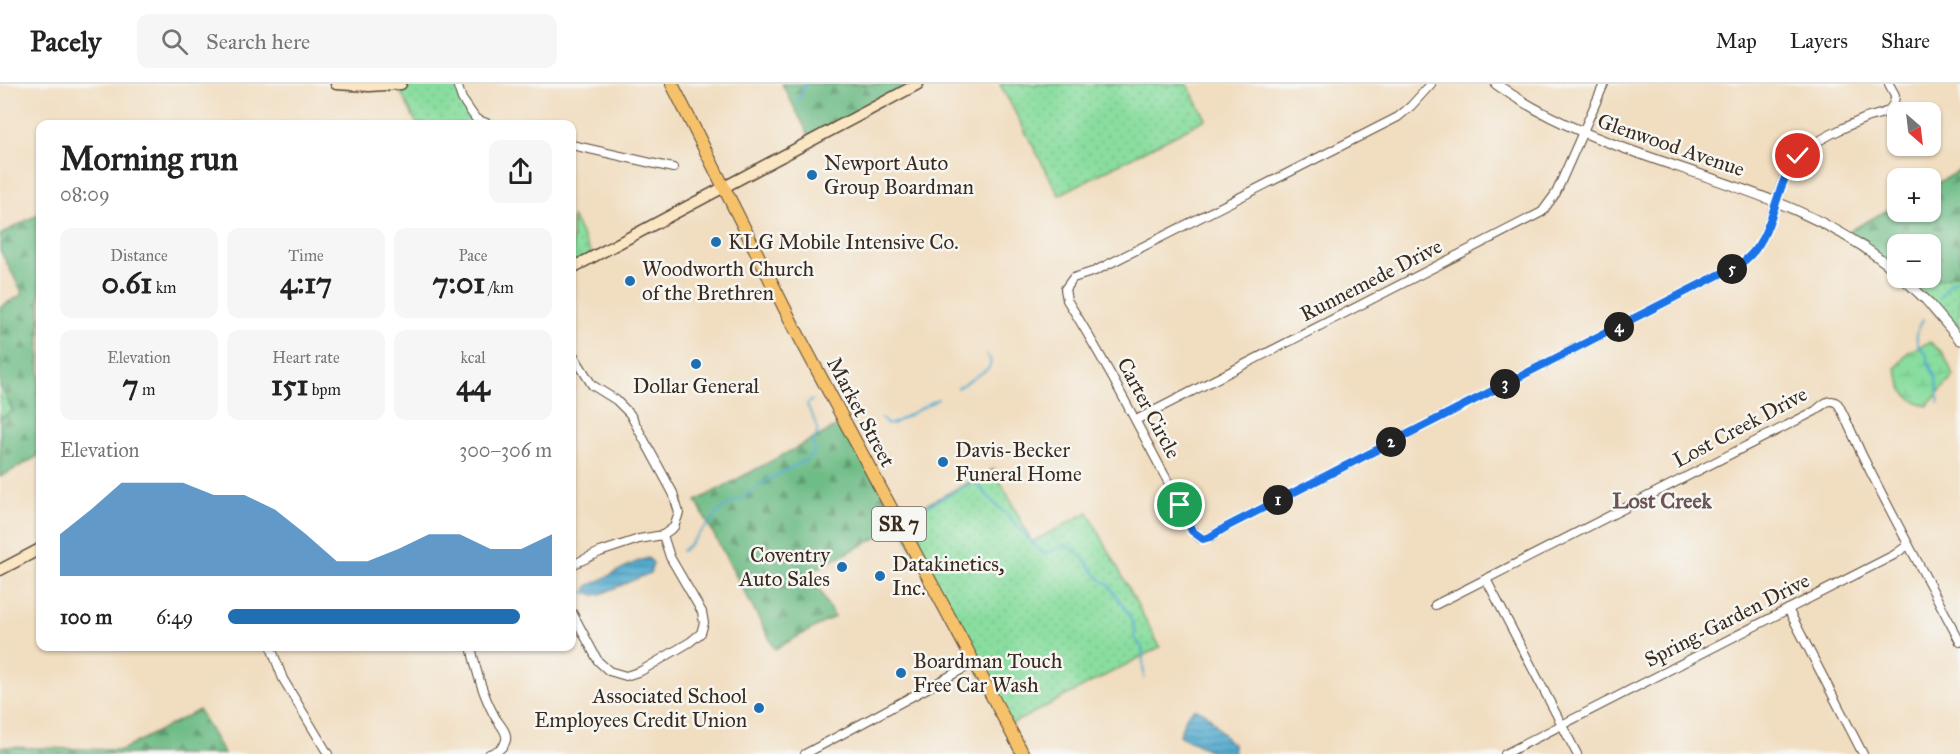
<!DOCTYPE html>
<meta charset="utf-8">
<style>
:root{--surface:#fff;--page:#f6f6f6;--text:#222;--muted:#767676;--line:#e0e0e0;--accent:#1f6fb2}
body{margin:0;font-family:"IM FELL Great Primer",serif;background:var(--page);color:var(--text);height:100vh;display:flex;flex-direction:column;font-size:22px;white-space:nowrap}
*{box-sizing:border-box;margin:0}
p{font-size:20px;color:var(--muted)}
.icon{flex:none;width:33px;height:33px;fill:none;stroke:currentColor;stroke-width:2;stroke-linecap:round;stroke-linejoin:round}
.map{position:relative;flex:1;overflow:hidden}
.panel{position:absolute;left:36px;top:36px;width:540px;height:531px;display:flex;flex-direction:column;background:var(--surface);border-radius:12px;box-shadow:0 2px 4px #0004}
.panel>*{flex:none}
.needle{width:39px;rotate:152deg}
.controls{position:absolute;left:1887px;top:18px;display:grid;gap:12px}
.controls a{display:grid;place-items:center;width:54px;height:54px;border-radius:12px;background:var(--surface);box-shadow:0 2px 4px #0004;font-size:30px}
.pin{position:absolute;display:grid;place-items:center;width:51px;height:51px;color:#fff;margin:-26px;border:3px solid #fff;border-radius:50%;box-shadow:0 2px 6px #0007}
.km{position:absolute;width:30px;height:30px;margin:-15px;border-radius:50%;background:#222;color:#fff;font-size:16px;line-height:30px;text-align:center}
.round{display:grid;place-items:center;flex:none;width:63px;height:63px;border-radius:12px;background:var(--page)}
.summary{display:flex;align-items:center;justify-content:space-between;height:102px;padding:0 24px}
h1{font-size:33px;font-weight:700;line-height:45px}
.figures{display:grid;grid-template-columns:repeat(3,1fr);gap:9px;height:102px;padding:6px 24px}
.figures div{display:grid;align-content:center;border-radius:12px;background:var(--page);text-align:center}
.figures b{font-size:30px;font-weight:700}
.figures small{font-size:16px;font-weight:400}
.figures p{font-size:16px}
.chart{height:168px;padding:12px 24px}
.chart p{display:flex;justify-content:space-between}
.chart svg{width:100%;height:108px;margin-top:6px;fill:var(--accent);opacity:.7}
ul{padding:0 24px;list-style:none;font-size:20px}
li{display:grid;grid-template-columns:96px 72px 1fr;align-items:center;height:45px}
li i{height:15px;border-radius:8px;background:var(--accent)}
header{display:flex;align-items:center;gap:36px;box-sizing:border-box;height:84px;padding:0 30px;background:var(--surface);border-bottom:2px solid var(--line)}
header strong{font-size:28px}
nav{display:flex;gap:33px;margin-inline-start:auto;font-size:21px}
.search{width:420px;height:54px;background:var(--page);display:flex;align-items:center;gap:15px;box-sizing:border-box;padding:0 21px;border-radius:12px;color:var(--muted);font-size:22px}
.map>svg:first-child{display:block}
.grass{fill:url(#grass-dots);stroke:#62845e;stroke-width:1.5}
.forest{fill:url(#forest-firs);stroke:#547352;stroke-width:1.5}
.wetland{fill:url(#wetland-marsh);stroke:#62845e;stroke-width:1.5}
.water{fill:url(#water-rules);stroke:#466a76;stroke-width:1.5}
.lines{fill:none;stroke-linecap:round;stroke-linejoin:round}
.stream{stroke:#52abcf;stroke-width:2}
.minor-casing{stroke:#564536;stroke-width:10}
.tertiary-casing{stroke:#564536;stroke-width:11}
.secondary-casing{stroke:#564536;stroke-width:13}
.primary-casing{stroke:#564536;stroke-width:14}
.minor{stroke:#fff;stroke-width:8}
.tertiary{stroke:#fff;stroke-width:9}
.secondary{stroke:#fbe6c4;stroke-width:10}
.primary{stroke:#f5c16b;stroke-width:12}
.route-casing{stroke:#fff;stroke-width:12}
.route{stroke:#1a73e8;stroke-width:8}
.poi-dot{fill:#1f6fb2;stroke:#f6f6f2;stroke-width:2}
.labels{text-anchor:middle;stroke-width:5;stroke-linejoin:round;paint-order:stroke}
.shield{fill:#f6f6f2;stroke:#73675e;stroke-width:1.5}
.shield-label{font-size:20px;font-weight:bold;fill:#3b2a1e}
.street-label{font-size:21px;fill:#3b2a1e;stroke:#f6f6f2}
.poi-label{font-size:21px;fill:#3b2a1e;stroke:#f6f6f2;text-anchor:start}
.neighbourhood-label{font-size:22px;font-weight:bold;fill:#6d5355;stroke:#f6f6f2}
</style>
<header>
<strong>Pacely</strong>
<div class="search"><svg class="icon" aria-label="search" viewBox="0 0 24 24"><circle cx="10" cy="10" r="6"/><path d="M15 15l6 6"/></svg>Search here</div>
<nav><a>Map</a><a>Layers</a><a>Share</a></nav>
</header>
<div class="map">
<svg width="1960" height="670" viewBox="0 0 1960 670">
<defs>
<pattern id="grass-dots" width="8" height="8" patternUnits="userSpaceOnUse" patternTransform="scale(1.5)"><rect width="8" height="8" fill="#89dd9f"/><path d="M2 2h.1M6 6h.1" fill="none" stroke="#77be88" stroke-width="1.8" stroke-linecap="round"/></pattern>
<pattern id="forest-firs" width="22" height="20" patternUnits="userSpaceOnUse" patternTransform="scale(1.5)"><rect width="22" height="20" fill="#6ebc86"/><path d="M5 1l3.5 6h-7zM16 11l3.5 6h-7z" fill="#5c996d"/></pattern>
<pattern id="wetland-marsh" width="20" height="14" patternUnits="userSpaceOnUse" patternTransform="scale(1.5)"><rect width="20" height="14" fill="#89dd9f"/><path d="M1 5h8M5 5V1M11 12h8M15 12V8" fill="none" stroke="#77be88"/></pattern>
<pattern id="water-rules" width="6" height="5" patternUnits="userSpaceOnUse" patternTransform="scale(1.5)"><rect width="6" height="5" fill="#52abcf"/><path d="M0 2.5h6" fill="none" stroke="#458ba7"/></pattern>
</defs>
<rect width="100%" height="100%" fill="#f6f6f2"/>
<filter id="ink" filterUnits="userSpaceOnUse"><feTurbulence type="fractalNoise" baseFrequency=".0167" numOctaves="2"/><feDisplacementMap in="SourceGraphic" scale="12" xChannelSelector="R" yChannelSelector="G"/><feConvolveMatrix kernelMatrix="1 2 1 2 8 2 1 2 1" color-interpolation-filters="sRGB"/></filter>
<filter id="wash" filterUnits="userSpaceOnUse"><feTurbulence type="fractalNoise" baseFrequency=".008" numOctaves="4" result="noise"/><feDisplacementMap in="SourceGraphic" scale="24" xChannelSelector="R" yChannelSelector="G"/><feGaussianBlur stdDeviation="1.35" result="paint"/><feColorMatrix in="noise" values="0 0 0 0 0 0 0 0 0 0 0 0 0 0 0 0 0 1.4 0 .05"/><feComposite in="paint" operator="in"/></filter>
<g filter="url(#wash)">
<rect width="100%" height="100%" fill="#f1ddbf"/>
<!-- grass -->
<g class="grass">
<path d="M457,0L475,35L489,40H417L397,1Z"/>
<path d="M1000,0H1187L1206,35L1059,111Z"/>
<path d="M1960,86V256L1903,194H1930V160H1898L1844,150L1897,121L1898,128H1930L1931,103Z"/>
<path d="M572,132L593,173L572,184Z"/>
<path d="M0,301L14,327L0,334Z"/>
<path d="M994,385L1032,458L1088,428L1160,563L1008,642L897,436Z"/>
</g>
<!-- forest -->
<g class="forest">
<path d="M782,0H918L812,57Z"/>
<path d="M1960,86V189L1938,196H1906L1903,194H1930V160H1898L1897,189L1844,150L1897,121L1898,128H1930L1931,103Z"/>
<path d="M40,129V371L0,393V334L13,327L0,301V223L23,210L0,166V151Z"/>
<path d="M845,338L900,442L810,488L834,533L775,565L696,417Z"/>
<path d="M199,626L224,670H0V663L122,666Z"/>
</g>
<!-- wetland -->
<path class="wetland" d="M1930,258L1943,269L1954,292L1927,322C1902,313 1903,308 1896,284L1909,267Z"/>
<!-- water -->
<g class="water">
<path d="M648,474L653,479L650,489L601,510L594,511L586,507L588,502C609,493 627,480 648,474Z"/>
<path d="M1195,625C1213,628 1219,651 1233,660L1234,669L1217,670L1180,652C1182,641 1185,630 1195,625Z"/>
</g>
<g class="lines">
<!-- stream -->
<g class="stream">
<path d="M797,19L806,0"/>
<path d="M1940,213L1952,197L1960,195"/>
<path d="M1923,236C1914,251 1914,260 1927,271V277L1936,294L1939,319"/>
<path d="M958,304L989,284L991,277L986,270"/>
<path d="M881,334L887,340H892L938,315"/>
<path d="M929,421L972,398L978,401L999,424L1007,430L1041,469L1053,467L1065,461L1073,465L1081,472L1101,496L1108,500L1127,527L1135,544L1134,553L1142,563L1144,594"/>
<path d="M682,467C694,459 700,445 713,437L715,431L729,420L739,416L764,398L809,374L814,368L813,357C824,344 811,334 807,320L812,316"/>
<path d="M575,507H580L588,510"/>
</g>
</g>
</g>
<g filter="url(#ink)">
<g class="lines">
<defs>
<g id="minor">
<path d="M457,0L462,15L476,35L489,40"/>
<path d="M1431,0L1411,22L1398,33L1095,187L1073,194L1065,205L1067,216C1103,273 1134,334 1166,394C1174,408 1189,446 1200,454L1210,453L1228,442L1740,180C1778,155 1771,95 1801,69C1817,56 1846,42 1866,34C1873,31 1881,31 1887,27C1893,23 1895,17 1895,11L1889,0"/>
<path d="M572,61L673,84"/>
<path d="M572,269L592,301L616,316L630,330L673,409L679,429L674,443L663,451L639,455L600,468L572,481"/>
<path d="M1136,336L1542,128L1556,109L1604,0"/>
<path d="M1486,495L1577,670"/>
<path d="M1435,521L1815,327C1822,322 1829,312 1838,320C1840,322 1858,362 1861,369C1893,433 1927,495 1960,558"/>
<path d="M1788,525L1863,670"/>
<path d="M572,528L598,577L609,587L626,592L641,587L690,558L701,549L704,539L702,528L670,473L663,451"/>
<path d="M471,562C476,587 482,609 494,631C497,638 508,647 506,656C504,665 496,667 489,670"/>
<path d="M272,566L283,595L328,670"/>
<path d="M805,670L974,579"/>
<path d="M1505,670L1894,471L1908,461"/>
</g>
<g id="tertiary">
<path d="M1496,0C1618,88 1782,89 1898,189"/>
<path d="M1903,194L1926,216L1960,256"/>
</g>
<g id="secondary">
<path d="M336,0L369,2L401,0"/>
<path d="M572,184L918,0"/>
<path d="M0,486L40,465"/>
</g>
<path id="primary" d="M672,0L793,241L1023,670"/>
</defs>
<!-- minor casing -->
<use href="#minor" class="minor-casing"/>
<!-- tertiary casing -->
<use href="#tertiary" class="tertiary-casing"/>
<!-- secondary casing -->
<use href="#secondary" class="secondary-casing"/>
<!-- primary casing -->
<use href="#primary" class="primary-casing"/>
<!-- minor -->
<use href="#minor" class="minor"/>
<!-- tertiary -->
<use href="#tertiary" class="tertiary"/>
<!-- secondary -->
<use href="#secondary" class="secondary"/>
<!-- primary -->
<use href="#primary" class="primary"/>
</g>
</g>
<g class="lines" filter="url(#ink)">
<defs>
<path id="route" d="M1180,421L1192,447L1203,455L1210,453L1228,442L1740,180C1776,156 1772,103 1798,72"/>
</defs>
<!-- route casing -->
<use href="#route" class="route-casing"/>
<!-- route -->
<use href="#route" class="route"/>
</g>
<!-- markers -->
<g class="poi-dot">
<circle cx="812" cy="91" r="6"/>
<circle cx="716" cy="158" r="6"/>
<circle cx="630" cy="197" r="6"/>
<circle cx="696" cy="280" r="6"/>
<circle cx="943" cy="378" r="6"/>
<circle cx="842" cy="483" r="6"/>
<circle cx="880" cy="492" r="6"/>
<circle cx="901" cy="589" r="6"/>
<circle cx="759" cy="624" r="6"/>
</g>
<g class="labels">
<!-- shield labels -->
<rect class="shield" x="872" y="423" width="54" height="34" rx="4.5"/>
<g class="shield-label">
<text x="899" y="447">SR 7</text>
</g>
<!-- street labels -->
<g class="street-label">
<text transform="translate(1671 61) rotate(19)" y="7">Glenwood Avenue</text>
<text transform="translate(1371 196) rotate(-27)" y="7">Runnemede Drive</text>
<text transform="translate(1149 324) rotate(62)" y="7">Carter Circle</text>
<text transform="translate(861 328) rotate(62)" y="7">Market Street</text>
<text transform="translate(1740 343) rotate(-28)" y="7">Lost Creek Drive</text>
<text transform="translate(1727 536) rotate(-27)" y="7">Spring-Garden Drive</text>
</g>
<!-- poi labels -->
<g class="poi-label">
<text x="824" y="86">Newport Auto<tspan x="824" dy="24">Group Boardman</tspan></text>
<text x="728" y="165">KLG Mobile Intensive Co.</text>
<text x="642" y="192">Woodworth Church<tspan x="642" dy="24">of the Brethren</tspan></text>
<text x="696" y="309" text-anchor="middle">Dollar General</text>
<text x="955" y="373">Davis-Becker<tspan x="955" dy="24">Funeral Home</tspan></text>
<text x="830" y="478" text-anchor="end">Coventry<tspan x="830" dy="24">Auto Sales</tspan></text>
<text x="892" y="487">Datakinetics,<tspan x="892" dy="24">Inc.</tspan></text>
<text x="913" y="584">Boardman Touch<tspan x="913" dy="24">Free Car Wash</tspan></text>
<text x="747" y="619" text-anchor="end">Associated School<tspan x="747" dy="24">Employees Credit Union</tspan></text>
</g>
<!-- neighbourhood labels -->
<g class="neighbourhood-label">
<text x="1662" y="424">Lost Creek</text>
</g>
</g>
</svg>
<div class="controls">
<a><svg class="needle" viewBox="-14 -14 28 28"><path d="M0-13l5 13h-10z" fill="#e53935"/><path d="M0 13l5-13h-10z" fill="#767676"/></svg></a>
<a>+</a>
<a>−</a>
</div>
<div class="pin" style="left:1180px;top:421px;background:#1e9e55"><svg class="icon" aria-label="arrive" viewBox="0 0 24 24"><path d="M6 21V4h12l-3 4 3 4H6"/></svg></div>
<div class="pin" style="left:1798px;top:72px;background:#d93025"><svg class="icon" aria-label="check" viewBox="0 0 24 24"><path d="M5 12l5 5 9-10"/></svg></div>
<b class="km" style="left:1278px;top:416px">1</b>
<b class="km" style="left:1391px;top:358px">2</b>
<b class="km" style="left:1505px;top:300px">3</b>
<b class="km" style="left:1619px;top:243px">4</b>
<b class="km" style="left:1732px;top:185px">5</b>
<section class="panel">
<div class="summary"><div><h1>Morning run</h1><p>08:09</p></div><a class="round"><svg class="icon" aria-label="share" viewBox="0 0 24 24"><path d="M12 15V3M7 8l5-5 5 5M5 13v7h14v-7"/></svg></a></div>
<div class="figures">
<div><p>Distance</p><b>0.61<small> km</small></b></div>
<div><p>Time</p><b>4:17</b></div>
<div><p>Pace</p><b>7:01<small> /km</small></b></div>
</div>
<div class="figures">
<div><p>Elevation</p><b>7<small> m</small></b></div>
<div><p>Heart rate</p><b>151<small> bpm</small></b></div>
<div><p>kcal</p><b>44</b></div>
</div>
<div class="chart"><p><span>Elevation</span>300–306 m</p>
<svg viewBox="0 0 160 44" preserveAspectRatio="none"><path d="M0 44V27L10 17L20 6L30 6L40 6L50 11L60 11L70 17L80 27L90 38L100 38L110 33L120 27L130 27L140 33L150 33L160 27V44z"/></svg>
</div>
<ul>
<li><b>100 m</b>6:49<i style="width:90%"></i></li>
</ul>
</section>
</div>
